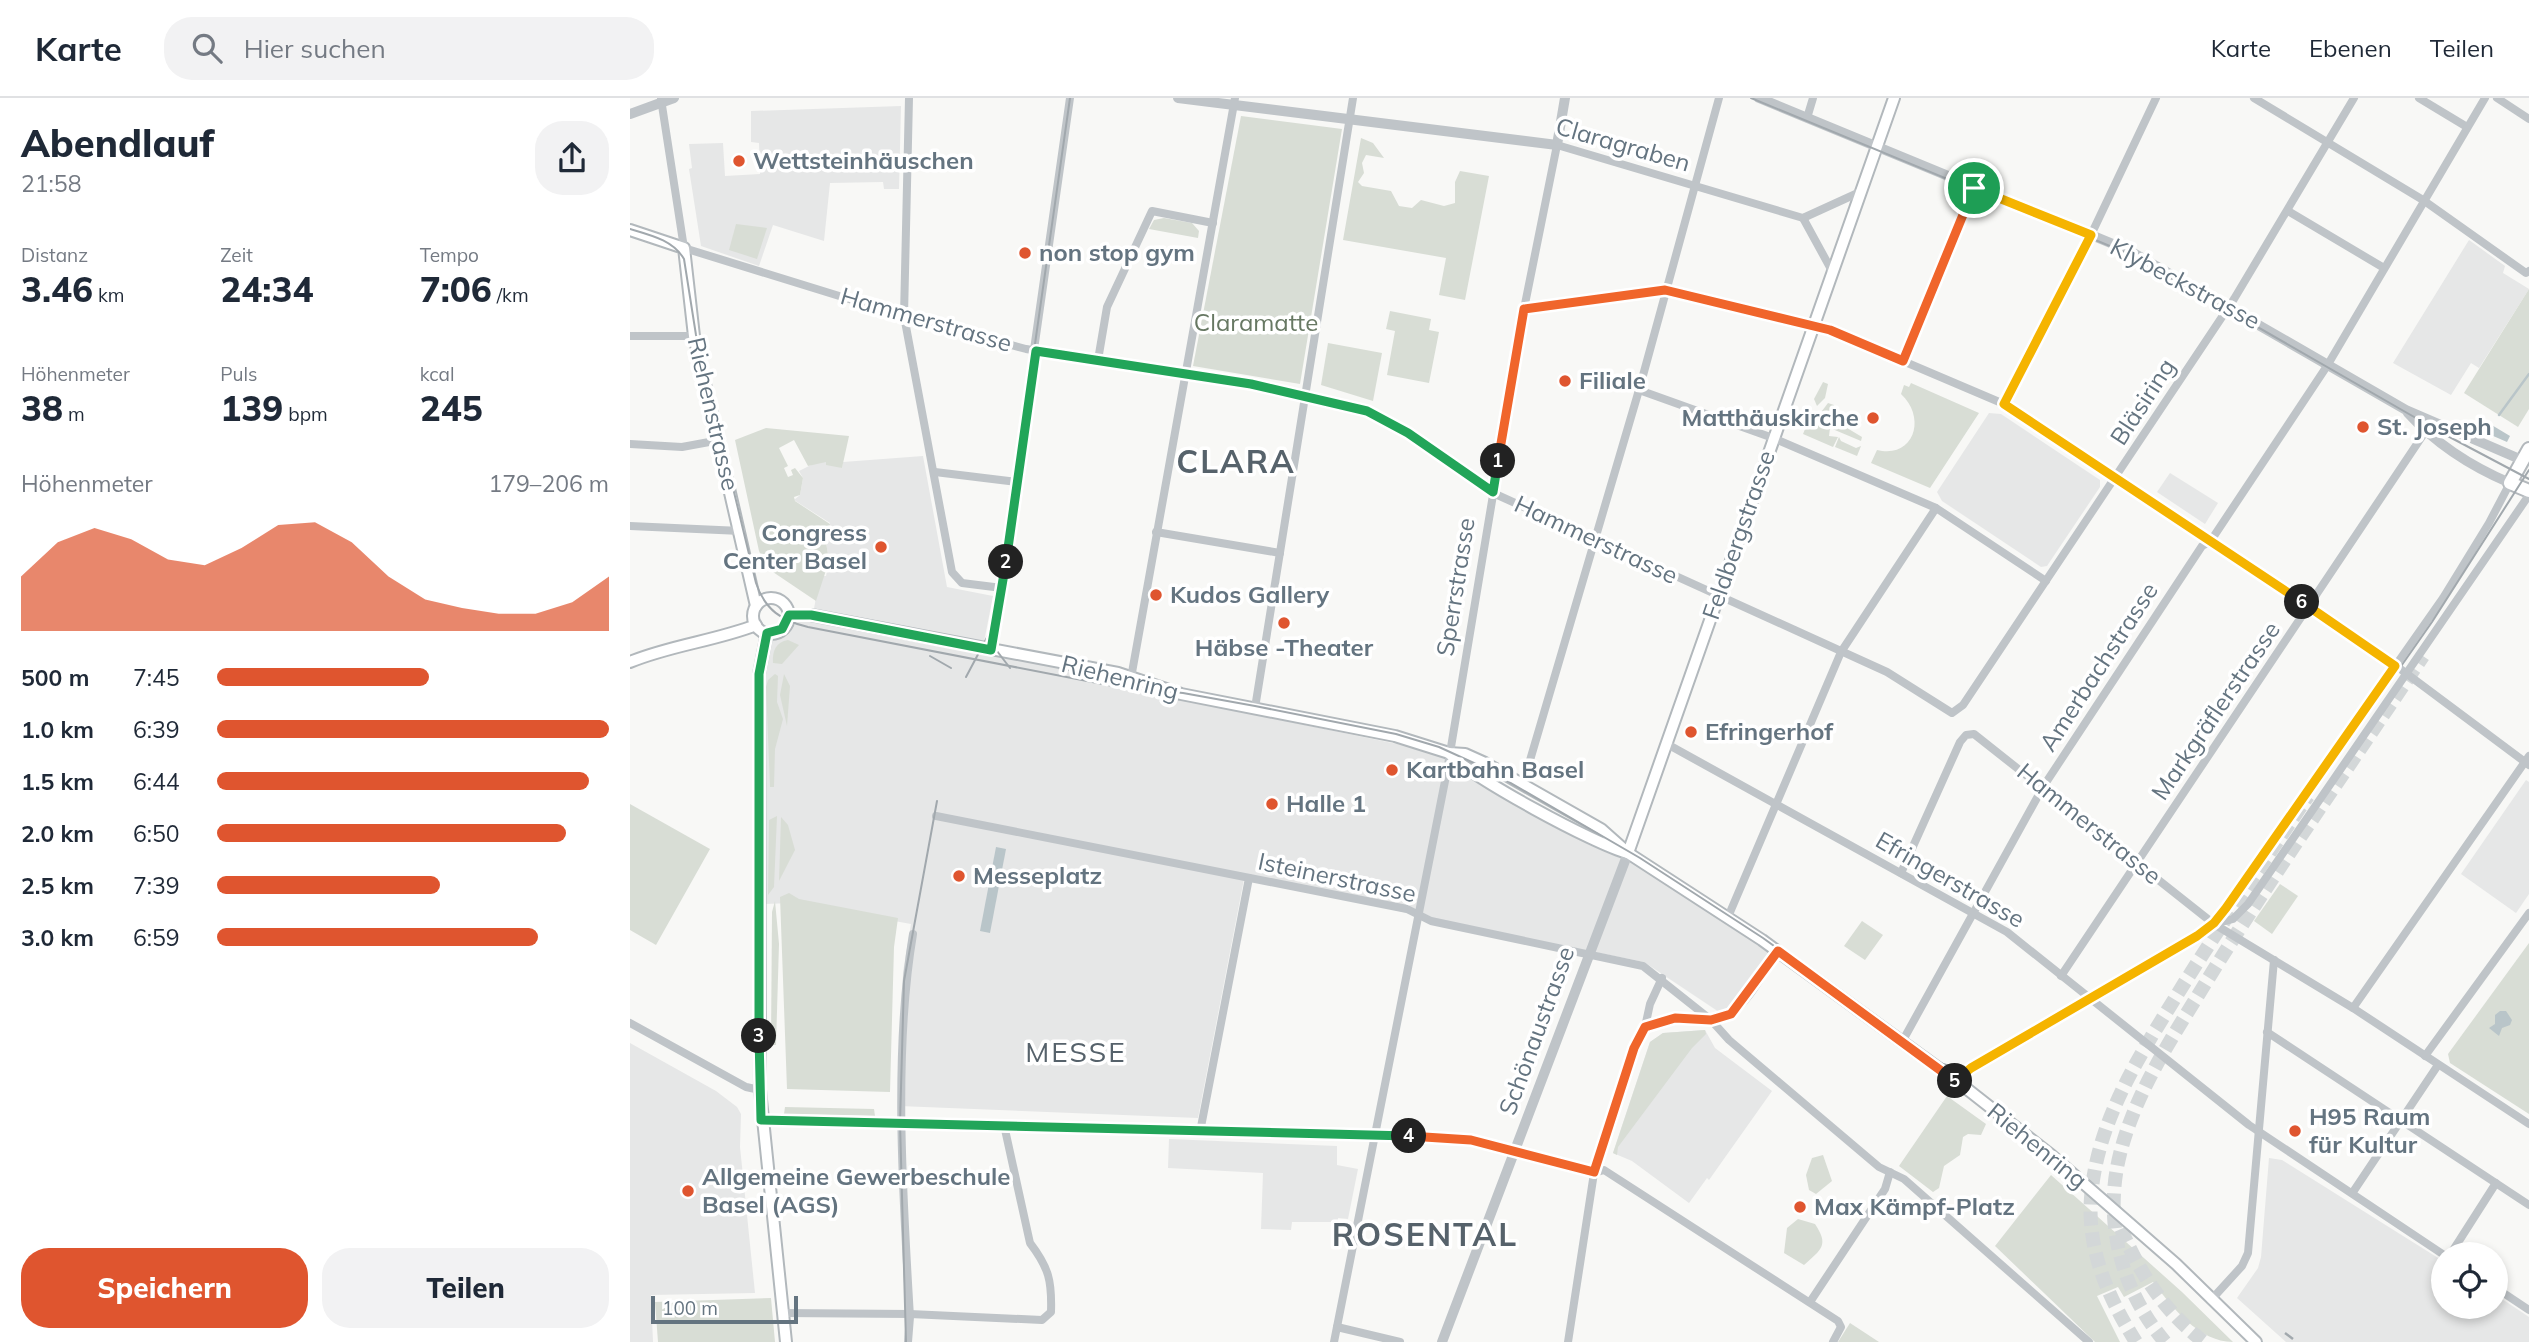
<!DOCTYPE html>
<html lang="de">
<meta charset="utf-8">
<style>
:root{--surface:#fff;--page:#f2f2f3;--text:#1f2937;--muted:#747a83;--line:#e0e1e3;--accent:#df552f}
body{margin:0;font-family:Mulish,sans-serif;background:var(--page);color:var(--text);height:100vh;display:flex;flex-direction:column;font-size:26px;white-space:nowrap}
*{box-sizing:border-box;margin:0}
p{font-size:23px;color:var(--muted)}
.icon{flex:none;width:38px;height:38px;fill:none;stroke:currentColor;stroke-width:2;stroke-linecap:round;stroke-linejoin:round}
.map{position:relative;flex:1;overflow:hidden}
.panel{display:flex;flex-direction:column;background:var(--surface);width:630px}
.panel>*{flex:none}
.fabs{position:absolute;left:1801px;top:1144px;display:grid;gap:14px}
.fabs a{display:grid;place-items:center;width:77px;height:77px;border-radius:50%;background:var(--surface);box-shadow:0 4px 10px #0003;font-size:35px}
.scale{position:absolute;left:21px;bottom:18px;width:147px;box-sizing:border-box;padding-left:7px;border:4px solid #647480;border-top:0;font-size:19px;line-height:24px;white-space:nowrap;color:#647480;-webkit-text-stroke:5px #fff;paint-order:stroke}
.pin{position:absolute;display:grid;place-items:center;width:60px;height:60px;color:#fff;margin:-30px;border:4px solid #fff;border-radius:50%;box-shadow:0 2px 7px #0007}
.km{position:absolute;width:35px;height:35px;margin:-18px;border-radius:50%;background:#222;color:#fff;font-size:19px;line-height:35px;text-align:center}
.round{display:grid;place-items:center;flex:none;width:74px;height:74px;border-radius:28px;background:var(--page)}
.summary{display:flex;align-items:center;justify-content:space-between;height:119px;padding:0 21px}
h1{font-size:38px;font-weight:800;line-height:52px}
.stats{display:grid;grid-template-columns:repeat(3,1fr);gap:10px;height:119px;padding:7px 21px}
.stats div{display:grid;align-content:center}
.stats b{font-size:35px;font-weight:800}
.stats small{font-size:19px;font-weight:400}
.stats p{font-size:19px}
.chart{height:196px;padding:14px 21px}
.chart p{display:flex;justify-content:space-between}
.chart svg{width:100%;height:126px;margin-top:7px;fill:var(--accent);opacity:.7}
.cta{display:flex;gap:14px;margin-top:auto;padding:14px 21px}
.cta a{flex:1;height:80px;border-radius:28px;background:var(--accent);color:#fff;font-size:28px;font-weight:800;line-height:80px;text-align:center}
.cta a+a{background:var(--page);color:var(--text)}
ul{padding:0 21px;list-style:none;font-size:23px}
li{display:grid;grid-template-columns:112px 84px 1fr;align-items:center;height:52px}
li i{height:18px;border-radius:9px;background:var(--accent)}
header{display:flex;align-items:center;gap:42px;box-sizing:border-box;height:98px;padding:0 35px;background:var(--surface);border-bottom:2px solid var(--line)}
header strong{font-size:33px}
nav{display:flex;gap:38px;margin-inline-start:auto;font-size:24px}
.search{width:490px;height:63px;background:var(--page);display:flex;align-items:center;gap:18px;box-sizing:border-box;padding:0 24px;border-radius:28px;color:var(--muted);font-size:26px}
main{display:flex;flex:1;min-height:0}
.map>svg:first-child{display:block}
.built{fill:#e6e7e7}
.green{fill:#d8ddd5}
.water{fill:#b9c5c9}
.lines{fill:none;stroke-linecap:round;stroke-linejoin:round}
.stream{stroke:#b9c5c9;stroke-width:2.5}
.motorway-tunnel{stroke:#d3d7d8;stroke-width:14;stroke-dasharray:14 7;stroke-linecap:butt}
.secondary-casing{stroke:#b2b8bc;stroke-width:14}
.primary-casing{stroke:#b3b8bc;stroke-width:16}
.minor{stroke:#bfc4c8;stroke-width:8}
.tertiary{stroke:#bfc4c8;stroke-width:10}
.secondary{stroke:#fff;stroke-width:10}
.primary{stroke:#fff;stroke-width:12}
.tram{stroke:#a1a8ad;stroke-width:2}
.rail{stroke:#a1a8ad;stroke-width:2.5;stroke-dasharray:10 5;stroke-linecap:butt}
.split-1-casing{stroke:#fff;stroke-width:14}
.split-2-casing{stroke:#fff;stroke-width:14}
.split-3-casing{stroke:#fff;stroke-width:14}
.split-4-casing{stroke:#fff;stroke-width:14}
.split-5-casing{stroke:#fff;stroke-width:14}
.split-6-casing{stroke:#fff;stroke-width:14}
.split-7-casing{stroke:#fff;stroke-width:14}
.split-1{stroke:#f0652b;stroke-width:9}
.split-2{stroke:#22a559;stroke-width:9}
.split-3{stroke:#22a559;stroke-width:9}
.split-4{stroke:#22a559;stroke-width:9}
.split-5{stroke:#f0652b;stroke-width:9}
.split-6{stroke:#f5b400;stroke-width:9}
.split-7{stroke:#f5b400;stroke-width:9}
.poi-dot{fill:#df552f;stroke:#fff;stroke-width:2.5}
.labels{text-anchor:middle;stroke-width:7;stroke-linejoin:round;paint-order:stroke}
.street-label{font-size:24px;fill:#647480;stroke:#fff}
.poi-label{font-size:24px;font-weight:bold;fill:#647480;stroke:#fff;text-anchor:start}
.park-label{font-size:24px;fill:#677863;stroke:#fff}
.quarter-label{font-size:28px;letter-spacing:2px;fill:#56626b;stroke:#fff}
.district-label{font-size:32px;font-weight:bold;letter-spacing:2px;fill:#56626b;stroke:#fff}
</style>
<header>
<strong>Karte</strong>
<div class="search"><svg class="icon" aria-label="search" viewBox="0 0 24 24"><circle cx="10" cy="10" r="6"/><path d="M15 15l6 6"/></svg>Hier suchen</div>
<nav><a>Karte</a><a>Ebenen</a><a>Teilen</a></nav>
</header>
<main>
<section class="panel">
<div class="summary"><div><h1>Abendlauf</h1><p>21:58</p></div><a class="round"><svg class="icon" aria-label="share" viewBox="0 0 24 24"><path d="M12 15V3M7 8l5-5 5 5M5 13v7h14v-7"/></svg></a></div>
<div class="stats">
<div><p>Distanz</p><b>3.46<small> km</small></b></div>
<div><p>Zeit</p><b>24:34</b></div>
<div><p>Tempo</p><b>7:06<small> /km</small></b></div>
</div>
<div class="stats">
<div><p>Höhenmeter</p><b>38<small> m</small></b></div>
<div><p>Puls</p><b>139<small> bpm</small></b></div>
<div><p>kcal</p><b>245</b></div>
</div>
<div class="chart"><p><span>Höhenmeter</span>179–206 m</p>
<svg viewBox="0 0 160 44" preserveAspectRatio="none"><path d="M0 44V25L10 13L20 8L30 12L40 19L50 21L60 15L70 7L80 6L90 13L100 25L110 33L120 36L130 38L140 38L150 34L160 25V44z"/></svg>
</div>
<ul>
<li><b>500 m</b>7:45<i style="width:54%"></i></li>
<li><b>1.0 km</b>6:39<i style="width:100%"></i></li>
<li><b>1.5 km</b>6:44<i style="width:95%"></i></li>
<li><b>2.0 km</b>6:50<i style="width:89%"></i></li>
<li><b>2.5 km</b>7:39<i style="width:57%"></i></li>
<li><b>3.0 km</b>6:59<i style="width:82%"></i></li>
</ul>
<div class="cta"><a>Speichern</a><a>Teilen</a></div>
</section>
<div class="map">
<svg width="1899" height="1244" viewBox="0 0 1899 1244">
<rect width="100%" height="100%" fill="#f8f8f6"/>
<!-- built -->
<g class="built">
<path d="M271,8L269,91H254L253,84L200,85L194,143L143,127L129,168L71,148L59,71L62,70L59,46L93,45L95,78L130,76L129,45L121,44V13Z"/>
<path d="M1839,142L1875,168L1873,175L1899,191L1849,270L1841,265L1821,297L1763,265Z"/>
<path d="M1359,315L1371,316L1470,382V389L1417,468L1411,469L1312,403L1307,394Z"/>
<path d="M293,358L317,489L363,498L352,554L494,579L526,596L796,652L814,658L828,670L988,755L1141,853L1103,910L1092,916L1014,864L802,821L615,776L568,1020L269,1008L273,874L281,826L164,805L134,806L136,702L132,579L140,538L170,523L182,522L188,488L193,478H196L199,464L196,444L200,425L164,402L170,397L173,380L169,373L187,364L196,363L212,370L213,364Z"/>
<path d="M1540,375L1588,405L1575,426L1527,394Z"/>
<path d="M1896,682L1899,684V796L1886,815L1831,776Z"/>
<path d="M1075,932L1085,950L1142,993L1079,1082L1077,1080L1059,1105L1002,1063L983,1055L1020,944L1033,935Z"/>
<path d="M0,945L86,993L107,1009L111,1016L110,1049L125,1195L21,1197L23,1244H0Z"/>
<path d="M539,1041L707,1048V1067L728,1071L718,1121L708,1120V1124H662L661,1132L631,1131L633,1075L538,1070Z"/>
<path d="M1639,1060L1652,1062L1813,1163V1209H1866V1197L1899,1219V1244H1656L1607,1200L1628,1170L1631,1159Z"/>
</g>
<!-- green -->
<g class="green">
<path d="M611,18L712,31L670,286L563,268Z"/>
<path d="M731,40L743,45L754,60L736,57L732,65L734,75L728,84L732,88L761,93L769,108L782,110L791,102L814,108L825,105V84L830,73L859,78L835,202L809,197L816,160L713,142Z"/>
<path d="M534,120L562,125L569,133L568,140L519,131L524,122Z"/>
<path d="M106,126L137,130L127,161L99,152Z"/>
<path d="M1899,191V311L1888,329L1834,295Z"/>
<path d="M760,213L801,221L799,232L809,234L799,285L757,277L765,233L756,231Z"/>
<path d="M698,245L752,255L743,303L691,287Z"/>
<path d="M1193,284L1198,286L1195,300L1187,308L1184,301Z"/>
<path d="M1281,285L1349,315L1300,390L1241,365L1247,352C1284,361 1297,320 1271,296L1274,287L1279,289Z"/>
<path d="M1198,305L1204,307L1205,315L1217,322V330L1232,339L1231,343L1200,330L1199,338L1208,339L1203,349L1173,336L1182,314L1192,313Z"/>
<path d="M136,330L219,338L212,370L196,367V364L178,368L164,342L149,350L158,368L154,370L158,379L163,377L161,372L165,370L173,380L170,397L164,399L165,403L200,426L196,444L199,463L186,503L137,470L129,453L105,342Z"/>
<path d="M1209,339L1211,343L1226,350L1231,348L1227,358L1205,349Z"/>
<path d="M158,542L169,547L152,566L143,565C142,553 146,544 158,542Z"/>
<path d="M145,576L148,578L147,604L153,621L145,651L144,689H140L136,589L138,582Z"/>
<path d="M154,576L160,588L157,628L150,597Z"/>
<path d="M0,706L80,751L26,847L0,832Z"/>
<path d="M147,718L144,789L138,797L139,722Z"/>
<path d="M151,719L158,727L165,752L149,783Z"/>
<path d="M1650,786L1668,798L1642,836L1624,823Z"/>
<path d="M159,795L169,801L268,820L264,849L260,994L157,991L150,799Z"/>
<path d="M145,803L149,846L146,947H141L142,814Z"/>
<path d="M1232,823L1253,837L1235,862L1214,848Z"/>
<path d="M1899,845V1016L1820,965L1818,956Z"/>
<path d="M1075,932L1076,936L1062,950L988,1049L987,1057L983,1055L1020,944L1033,935Z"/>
<path d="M1317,998L1356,1026L1351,1037L1338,1036L1333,1039L1330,1057L1314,1068L1309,1090L1303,1094L1269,1068Z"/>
<path d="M155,1009L244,1011L245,1018L154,1016Z"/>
<path d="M1193,1057L1202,1083L1186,1096L1179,1092L1176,1077L1182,1060Z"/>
<path d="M1421,1077L1552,1194L1603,1244C1569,1244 1542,1209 1523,1184L1494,1199L1488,1189L1467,1198L1490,1244H1465L1365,1148Z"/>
<path d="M1168,1121L1185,1126C1199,1147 1192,1151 1174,1167L1154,1155L1157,1130Z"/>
<path d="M141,1200L145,1244H28L25,1204Z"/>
<path d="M1220,1225L1249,1244H1208Z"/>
</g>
<!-- water -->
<g class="water">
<path d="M1860,326L1880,338L1877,344L1854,334Z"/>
<path d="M366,749L376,751L360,835L350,833Z"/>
<path d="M1870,913H1876L1882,922L1880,927L1872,930L1869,938L1859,930L1865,926V917Z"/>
</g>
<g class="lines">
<!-- stream -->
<path class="stream" d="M1869,317L1899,276"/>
<!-- motorway-tunnel -->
<g class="motorway-tunnel">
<path d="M1491,1131C1511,1177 1534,1213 1574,1244"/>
<path d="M1506,1244C1479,1201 1457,1153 1461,1100C1467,1019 1514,951 1555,884C1595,821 1636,760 1678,698"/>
<path d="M1535,1244C1491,1192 1473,1123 1490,1056C1506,992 1544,937 1578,881C1646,771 1721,666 1793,558"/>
</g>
<defs>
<g id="secondary">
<path d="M0,132L54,150L64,238L126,508"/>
<circle cx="141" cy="518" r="18"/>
<path d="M159,517H181L488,575L551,596L765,638L819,655L835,656L855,665L971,731L998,755L1132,842L1337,991L1421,1057L1546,1166L1626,1244"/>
<path d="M137,535L129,576L130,992L156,1244"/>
<path d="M0,564C41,547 85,543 126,527"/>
<path d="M819,655C840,679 966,747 998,755"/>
<path d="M998,755L1264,0"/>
</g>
<path id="primary" d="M1899,351L1880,385L1899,393"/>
</defs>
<!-- secondary casing -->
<use href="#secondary" class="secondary-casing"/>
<!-- primary casing -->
<use href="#primary" class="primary-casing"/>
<!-- minor -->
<g class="minor">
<path d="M279,0L274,218L322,474L332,485L372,490"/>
<path d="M1624,0L1793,102L1896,175L1899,173"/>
<path d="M1789,0L1837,29"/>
<path d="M1867,0L1899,21"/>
<path d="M31,1L54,150L274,218L396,251L621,286L737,313L778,335L863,395L1257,574L1322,615L1333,607L1604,201L1724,0"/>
<path d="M1177,20L1183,0"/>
<path d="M1658,113L1754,170"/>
<path d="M1173,120L1202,173"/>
<path d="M894,211L1035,192L1200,232L1374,306L1765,567L1899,667"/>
<path d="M0,238H64"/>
<path d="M468,262L477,209L522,113L583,125"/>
<path d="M1273,263L1344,90"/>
<path d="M1009,292L1143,340L1306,410L1416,483"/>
<path d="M1374,306L1460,139L1526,0"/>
<path d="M0,346L52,349L90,342"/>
<path d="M305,374L387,384"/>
<path d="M0,428L111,433"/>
<path d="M526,434L650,455"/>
<path d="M361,552L440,0"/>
<path d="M501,580L605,0"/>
<path d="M625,610L723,0"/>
<path d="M1037,646L1377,834L1619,1027L1814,1157"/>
<path d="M893,686L1009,292L1089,0"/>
<path d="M306,718L777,811L801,823L1013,868L1081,922L1099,942L1249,1069L1274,1081L1459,1244"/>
<path d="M1271,775L1330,644L1336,637L1344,636L1584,826L1723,910L1899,1026"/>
<path d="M1098,819L1211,554L1306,410"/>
<path d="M1584,826L1603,821L1618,806L1899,397"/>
<path d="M1431,878L1795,334"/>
<path d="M1723,910L1899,658"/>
<path d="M0,925L116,989L130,992"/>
<path d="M1015,929L1020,906L1032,880"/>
<path d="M1637,934L1899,1107"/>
<path d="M1272,944L1413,689L1572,448L1580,444L1697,268L1855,0"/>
<path d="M1795,958L1899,815"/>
<path d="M1326,983L1341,970L1584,826L1813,500L1859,425L1880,385"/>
<path d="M131,1022L816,1039L841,1042L964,1075L974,1072L1208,1223L1211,1229L1203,1244"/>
<path d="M570,1034L619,780"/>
<path d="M1723,1094L1808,967"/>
<path d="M1820,1157L1866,1085"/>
<path d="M1866,1190L1899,1212"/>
<path d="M1581,1202L1612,1168L1618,1155L1644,862"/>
<path d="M1180,1204L1255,1091L1260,1074"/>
<path d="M153,1215L280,1216L412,1222L421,1214C422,1183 419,1170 400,1145L374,1027"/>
<path d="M707,1229L770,1244"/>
<path d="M278,1244L280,1219C273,1099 263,955 283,836"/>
<path d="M704,1244L817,673L894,211L927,47L1173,120L1230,94"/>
<path d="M938,1244L964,1075L1009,939C1030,906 1071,934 1099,917C1119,905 1135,872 1148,853"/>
</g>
<!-- tertiary -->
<g class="tertiary">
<path d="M548,0L927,47L935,0"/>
<path d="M1129,0L1500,153L1776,312L1892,362"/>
<path d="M0,16L44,0"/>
<path d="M1778,315C1807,347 1840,368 1880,385"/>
<path d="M812,1244L998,755"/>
</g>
<!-- secondary -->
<use href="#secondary" class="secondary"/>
<!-- primary -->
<use href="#primary" class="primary"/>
<!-- tram -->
<g class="tram">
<path d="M1121,0L1504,158L1812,335L1899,381"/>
<path d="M0,131C20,137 43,142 54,161L66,237L126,485C135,512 152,523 178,529L483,588L553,595L625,608L766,636L809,649L855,670L1010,760L1133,840L1303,963L1330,971L1347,964L1567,835L1589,817L1713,651L1802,524L1899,372"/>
<path d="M300,558L321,570"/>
<path d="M380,570L367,553L365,527L440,0"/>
<path d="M336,579L362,530"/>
<path d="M276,1244L270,1025L274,883L307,703"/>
</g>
<!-- rail -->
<path class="rail" d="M1655,1235L1667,1244"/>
</g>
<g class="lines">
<defs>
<path id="split-1" d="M868,363L894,211L1035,192L1200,232L1273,263L1344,90"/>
<path id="split-2" d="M376,464L406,253L621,286L737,313L778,335L863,394L868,363"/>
<path id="split-3" d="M129,938V576L137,535L152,531L159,517H181L361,552L376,464"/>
<path id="split-4" d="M129,938L131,1022L779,1038"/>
<path id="split-5" d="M779,1038L841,1042L964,1074L1004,950L1015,929L1045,920L1081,922L1101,916L1148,853L1325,983"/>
<path id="split-6" d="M1325,983L1341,970L1567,838L1584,825L1596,810L1765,568L1672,504"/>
<path id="split-7" d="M1344,90L1461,137L1374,306L1672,504"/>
</defs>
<!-- split-1 casing -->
<use href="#split-1" class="split-1-casing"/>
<!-- split-2 casing -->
<use href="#split-2" class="split-2-casing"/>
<!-- split-3 casing -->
<use href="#split-3" class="split-3-casing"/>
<!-- split-4 casing -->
<use href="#split-4" class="split-4-casing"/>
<!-- split-5 casing -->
<use href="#split-5" class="split-5-casing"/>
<!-- split-6 casing -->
<use href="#split-6" class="split-6-casing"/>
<!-- split-7 casing -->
<use href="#split-7" class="split-7-casing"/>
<!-- split-1 -->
<use href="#split-1" class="split-1"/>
<!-- split-2 -->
<use href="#split-2" class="split-2"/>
<!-- split-3 -->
<use href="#split-3" class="split-3"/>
<!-- split-4 -->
<use href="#split-4" class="split-4"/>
<!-- split-5 -->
<use href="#split-5" class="split-5"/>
<!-- split-6 -->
<use href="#split-6" class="split-6"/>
<!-- split-7 -->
<use href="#split-7" class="split-7"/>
</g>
<!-- markers -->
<g class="poi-dot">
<circle cx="109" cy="63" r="7"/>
<circle cx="395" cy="155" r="7"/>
<circle cx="935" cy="283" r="7"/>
<circle cx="1243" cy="320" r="7"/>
<circle cx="1733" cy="329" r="7"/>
<circle cx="251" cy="449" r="7"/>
<circle cx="526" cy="497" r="7"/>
<circle cx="654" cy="525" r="7"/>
<circle cx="1061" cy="634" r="7"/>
<circle cx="762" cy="672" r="7"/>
<circle cx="642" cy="706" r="7"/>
<circle cx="329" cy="778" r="7"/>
<circle cx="1665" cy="1033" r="7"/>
<circle cx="58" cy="1093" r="7"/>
<circle cx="1170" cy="1109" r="7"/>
</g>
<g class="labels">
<!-- street labels -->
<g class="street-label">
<text transform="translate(993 47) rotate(16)" y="8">Claragraben</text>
<text transform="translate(1555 186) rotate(28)" y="8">Klybeckstrasse</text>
<text transform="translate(296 222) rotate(16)" y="8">Hammerstrasse</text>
<text transform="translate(1513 304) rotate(-57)" y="8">Bläsiring</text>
<text transform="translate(83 316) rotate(77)" y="8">Riehenstrasse</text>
<text transform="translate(1109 437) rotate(-71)" y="8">Feldbergstrasse</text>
<text transform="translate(966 442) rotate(25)" y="8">Hammerstrasse</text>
<text transform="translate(826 489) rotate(-81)" y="8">Sperrstrasse</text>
<text transform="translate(1469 569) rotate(-57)" y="8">Amerbachstrasse</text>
<text transform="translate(490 580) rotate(14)" y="8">Riehenring</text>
<text transform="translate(1586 613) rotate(-56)" y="8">Markgräflerstrasse</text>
<text transform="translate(1459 726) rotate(39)" y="8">Hammerstrasse</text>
<text transform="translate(707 780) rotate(12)" y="8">Isteinerstrasse</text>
<text transform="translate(1320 782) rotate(30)" y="8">Efringerstrasse</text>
<text transform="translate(907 933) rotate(-70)" y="8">Schönaustrasse</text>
<text transform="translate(1407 1048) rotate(39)" y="8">Riehenring</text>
</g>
<!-- poi labels -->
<g class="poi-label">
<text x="123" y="71">Wettsteinhäuschen</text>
<text x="409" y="163">non stop gym</text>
<text x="949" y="291">Filiale</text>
<text x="1229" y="328" text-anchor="end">Matthäuskirche</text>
<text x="1747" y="337">St. Joseph</text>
<text x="237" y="443" text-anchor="end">Congress<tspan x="237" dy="28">Center Basel</tspan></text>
<text x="540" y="505">Kudos Gallery</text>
<text x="654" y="558" text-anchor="middle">Häbse -Theater</text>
<text x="1075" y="642">Efringerhof</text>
<text x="776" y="680">Kartbahn Basel</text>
<text x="656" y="714">Halle 1</text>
<text x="343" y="786">Messeplatz</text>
<text x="1679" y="1027">H95 Raum<tspan x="1679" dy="28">für Kultur</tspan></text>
<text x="72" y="1087">Allgemeine Gewerbeschule<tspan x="72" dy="28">Basel (AGS)</tspan></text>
<text x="1184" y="1117">Max Kämpf-Platz</text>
</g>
<!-- park labels -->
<g class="park-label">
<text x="626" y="233">Claramatte</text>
</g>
<!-- quarter labels -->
<g class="quarter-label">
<text x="446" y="964">MESSE</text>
</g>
<!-- district labels -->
<g class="district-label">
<text x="606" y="375">CLARA</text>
<text x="795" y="1148">ROSENTAL</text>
</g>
</g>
</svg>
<div class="fabs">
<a><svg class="icon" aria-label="locate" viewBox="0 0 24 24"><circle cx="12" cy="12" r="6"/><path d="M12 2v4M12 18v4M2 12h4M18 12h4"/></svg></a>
</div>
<div class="scale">100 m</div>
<div class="pin" style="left:1344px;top:90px;background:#1e9e55"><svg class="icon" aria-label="arrive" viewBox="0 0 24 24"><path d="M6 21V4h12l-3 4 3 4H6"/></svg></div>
<b class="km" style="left:868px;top:363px">1</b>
<b class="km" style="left:376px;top:464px">2</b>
<b class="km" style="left:129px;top:938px">3</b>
<b class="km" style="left:779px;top:1038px">4</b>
<b class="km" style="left:1325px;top:983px">5</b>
<b class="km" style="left:1672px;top:504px">6</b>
</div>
</main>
